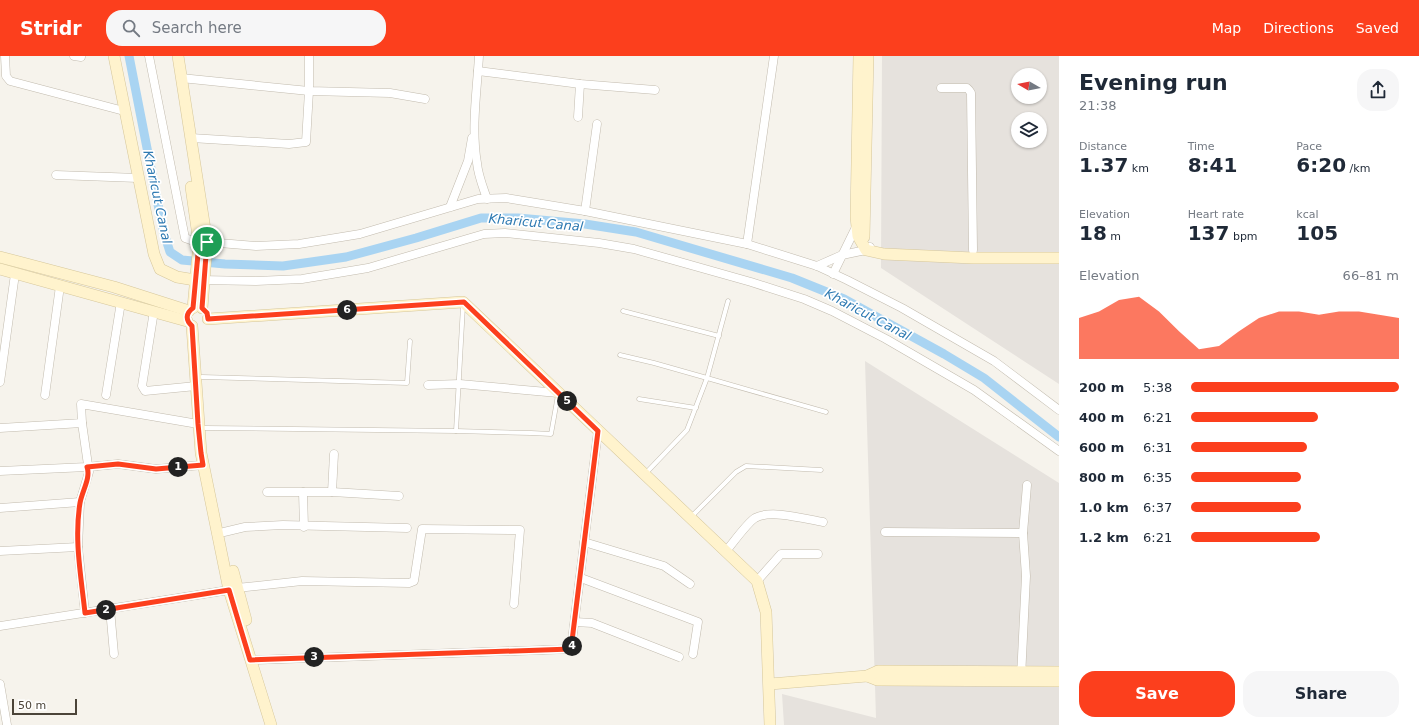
<!DOCTYPE html>
<meta charset="utf-8">
<style>
:root{--surface:#fff;--page:#f6f6f7;--text:#1f2937;--muted:#747a83;--accent:#fc3f1d}
body{margin:0;font-family:"DejaVu Sans",sans-serif;background:var(--page);color:var(--text);height:100vh;display:flex;flex-direction:column;font-size:15px;white-space:nowrap}
*{box-sizing:border-box;margin:0}
p{font-size:13px;color:var(--muted)}
.icon{flex:none;width:22px;height:22px;fill:none;stroke:currentColor;stroke-width:2;stroke-linecap:round;stroke-linejoin:round}
.map{position:relative;flex:1;overflow:hidden}
.side{display:flex;flex-direction:column;background:var(--surface);width:360px}
.side>*{flex:none}
.needle{width:26px;rotate:279deg}
.fabs{position:absolute;left:1011px;top:12px;display:grid;gap:8px}
.fabs a{display:grid;place-items:center;width:36px;height:36px;border-radius:50%;background:var(--surface);box-shadow:0 1px 3px #0004;font-size:20px}
.scale{position:absolute;left:12px;bottom:10px;width:65px;box-sizing:border-box;padding-left:4px;border:2px solid #4b4439;border-top:0;font-size:11px;line-height:14px;white-space:nowrap;color:#4b4439;-webkit-text-stroke:3px #fff;paint-order:stroke}
.pin{position:absolute;display:grid;place-items:center;width:34px;height:34px;color:#fff;margin:-17px;border:2px solid #fff;border-radius:50%;box-shadow:0 1px 4px #0007}
.km{position:absolute;width:20px;height:20px;margin:-10px;border-radius:50%;background:#222;color:#fff;font-size:11px;line-height:20px;text-align:center}
.round{display:grid;place-items:center;flex:none;width:42px;height:42px;border-radius:16px;background:var(--page)}
.head{display:flex;align-items:center;justify-content:space-between;height:68px;padding:0 20px}
h1{font-size:22px;font-weight:700;line-height:30px}
.figures{display:grid;grid-template-columns:repeat(3,1fr);gap:6px;height:68px;padding:4px 20px}
.figures div{display:grid;align-content:center}
.figures b{font-size:20px;font-weight:700}
.figures small{font-size:11px;font-weight:400}
.figures p{font-size:11px}
.chart{height:112px;padding:8px 20px}
.chart p{display:flex;justify-content:space-between}
.chart svg{width:100%;height:72px;margin-top:4px;fill:var(--accent);opacity:.7}
.primary-button{display:flex;gap:8px;margin-top:auto;padding:8px 20px}
.primary-button a{flex:1;height:46px;border-radius:16px;background:var(--accent);color:#fff;font-size:16px;font-weight:700;line-height:46px;text-align:center}
.primary-button a+a{background:var(--page);color:var(--text)}
ul{padding:0 20px;list-style:none;font-size:13px}
li{display:grid;grid-template-columns:64px 48px 1fr;align-items:center;height:30px}
li i{height:10px;border-radius:5px;background:var(--accent)}
header{display:flex;align-items:center;gap:24px;box-sizing:border-box;height:56px;padding:0 20px;background:var(--accent);color:#fff}
header strong{font-size:19px}
nav{display:flex;gap:22px;margin-inline-start:auto;font-size:14px}
.search{width:280px;height:36px;background:var(--page);display:flex;align-items:center;gap:10px;box-sizing:border-box;padding:0 14px;border-radius:16px;color:var(--muted);font-size:15px}
main{display:flex;flex:1;min-height:0}
.map>svg:first-child{display:block}
.industrial{fill:#e6e2dd;fill-rule:evenodd}
.lines{fill:none;stroke-linecap:round;stroke-linejoin:round}
.canal{stroke:#a9d4f2;stroke-width:9}
.lane-casing{stroke:#c2bbae;stroke-width:5}
.street-casing{stroke:#c2bbae;stroke-width:9}
.secondary-casing{stroke:#d6c79b;stroke-width:12}
.lane{stroke:#fff;stroke-width:4}
.street{stroke:#fff;stroke-width:8}
.secondary{stroke:#fff3cd;stroke-width:11}
.route-casing{stroke:#fff;stroke-width:8}
.route{stroke:#fc3f1d;stroke-width:5}
.labels{text-anchor:middle;stroke-width:3.5;stroke-linejoin:round;paint-order:stroke}
.water-label{font-size:13px;font-style:italic;fill:#2e7ab2;stroke:#fff}
</style>
<header>
<strong>Stridr</strong>
<div class="search"><svg class="icon" aria-label="search" viewBox="0 0 24 24"><circle cx="10" cy="10" r="6"/><path d="M15 15l6 6"/></svg>Search here</div>
<nav><a>Map</a><a>Directions</a><a>Saved</a></nav>
</header>
<main>
<div class="map">
<svg width="1059" height="669" viewBox="0 0 1059 669">
<rect width="100%" height="100%" fill="#f6f3ec"/>
<!-- industrial -->
<g class="industrial">
<path d="M882,0H1059V328L881,212ZM1018,19H1040V41H1018ZM1018,63H1040V85H1018Z"/>
<path d="M865,305L1059,427V669H784L782,638L876,662Z"/>
</g>
<g class="lines">
<!-- canal -->
<path class="canal" d="M129,0L163,174L170,196L182,204L225,208L283,210L346,201L416,182L481,162H518L585,168L636,176L792,222L844,243L944,298L984,322L1059,381"/>
<defs>
<g id="lane">
<path d="M728,245L707,322L826,356"/>
<path d="M623,255L719,280"/>
<path d="M620,299L654,307L707,322L687,374L645,418"/>
<path d="M202,321L407,327L410,285"/>
<path d="M639,343L696,352"/>
<path d="M205,372L456,375L531,377L551,378L558,339"/>
<path d="M456,375L463,250"/>
<path d="M690,462L736,416L746,410L821,414"/>
</g>
<g id="street">
<path d="M5,0L6,20L10,25L124,55"/>
<path d="M74,0L81,1"/>
<path d="M149,0L185,182L199,187L207,186L256,190L299,188L360,178L478,143L506,142L585,155L747,188L817,210L847,224L902,252L994,305L1059,354"/>
<path d="M479,0C477,34 471,73 477,107C478,119 483,131 487,143"/>
<path d="M478,15L580,28L655,34"/>
<path d="M181,22L309,35L390,37L425,43"/>
<path d="M941,32H967L969,34L971,37L973,194"/>
<path d="M578,61L580,28"/>
<path d="M191,82L289,88L306,86L309,35V0"/>
<path d="M56,119L138,122"/>
<path d="M450,151L468,105L472,82"/>
<path d="M585,155L597,68"/>
<path d="M747,188L774,0"/>
<path d="M817,210L842,199L866,194L870,191"/>
<path d="M833,218L857,169"/>
<path d="M199,224L256,225L302,223L368,212L484,178L505,177L599,187L634,193L751,226L804,243L832,255L886,283L974,334L1059,395"/>
<path d="M154,255L142,330L145,335L196,330"/>
<path d="M0,326L15,218"/>
<path d="M428,329L460,328L558,337"/>
<path d="M45,339L60,230"/>
<path d="M106,339L121,246"/>
<path d="M82,367L89,416L80,446L78,491L85,557"/>
<path d="M0,372L82,367L81,348L198,368"/>
<path d="M0,415L87,411L118,408L156,413L203,409"/>
<path d="M267,436H332L399,440"/>
<path d="M303,436L304,471"/>
<path d="M332,436L334,398"/>
<path d="M0,452L80,446"/>
<path d="M224,476L245,471L283,469L407,472"/>
<path d="M885,476L1023,477L1027,429"/>
<path d="M584,486L664,510L690,528"/>
<path d="M0,495L78,491"/>
<path d="M726,495C733,487 747,467 755,462C771,453 805,463 823,466"/>
<path d="M581,522L698,566L693,598"/>
<path d="M757,525L781,498H818"/>
<path d="M110,553L114,598"/>
<path d="M575,566L592,567L679,601"/>
<path d="M0,570L229,534L237,532L302,525L409,527L414,525L422,473L520,474L514,548"/>
<path d="M251,604L571,593L598,375"/>
<path d="M1021,621L1026,520L1023,477"/>
<path d="M0,628L7,669"/>
</g>
<g id="secondary">
<path d="M114,0L154,198L160,213L177,221L195,224"/>
<path d="M178,0L207,186L202,252"/>
<path d="M859,0L856,161L858,180L866,194L884,198L973,202H1059"/>
<path d="M191,131L199,187L193,252"/>
<path d="M864,181L868,0"/>
<path d="M0,201L114,231L189,255"/>
<path d="M0,213L187,265"/>
<path d="M208,263L463,246L757,525L766,556L770,669"/>
<path d="M192,270L201,397L229,534L271,669"/>
<path d="M233,515L246,564"/>
<path d="M867,620L877,624L1059,625"/>
<path d="M770,628L867,620L878,615L1059,616"/>
</g>
</defs>
<!-- lane casing -->
<use href="#lane" class="lane-casing"/>
<!-- street casing -->
<use href="#street" class="street-casing"/>
<!-- secondary casing -->
<use href="#secondary" class="secondary-casing"/>
<!-- lane -->
<use href="#lane" class="lane"/>
<!-- street -->
<use href="#street" class="street"/>
<!-- secondary -->
<use href="#secondary" class="secondary"/>
</g>
<g class="lines">
<defs>
<path id="route" d="M207,186L202,252L207,257L208,263L464,246L598,375L571,593L250,604L229,534L85,557C81,520 74,483 80,447C82,435 91,422 87,411L118,408L156,413L203,409L201,397L198,368L192,270C185,264 186,257 193,252L199,187Z"/>
</defs>
<!-- route casing -->
<use href="#route" class="route-casing"/>
<!-- route -->
<use href="#route" class="route"/>
</g>
<g class="labels">
<!-- water labels -->
<g class="water-label">
<text transform="translate(158 141) rotate(78)" y="5">Kharicut Canal</text>
<text transform="translate(536 166) rotate(5)" y="5">Kharicut Canal</text>
<text transform="translate(868 258) rotate(28)" y="5">Kharicut Canal</text>
</g>
</g>
</svg>
<div class="fabs">
<a><svg class="needle" viewBox="-14 -14 28 28"><path d="M0-13l5 13h-10z" fill="#e53935"/><path d="M0 13l5-13h-10z" fill="#747a83"/></svg></a>
<a><svg class="icon" aria-label="layers" viewBox="0 0 24 24"><path d="M12 4l9 5-9 5-9-5zM3 14l9 5 9-5"/></svg></a>
</div>
<div class="scale">50 m</div>
<div class="pin" style="left:207px;top:186px;background:#1e9e55"><svg class="icon" aria-label="arrive" viewBox="0 0 24 24"><path d="M6 21V4h12l-3 4 3 4H6"/></svg></div>
<b class="km" style="left:178px;top:411px">1</b>
<b class="km" style="left:106px;top:554px">2</b>
<b class="km" style="left:314px;top:601px">3</b>
<b class="km" style="left:572px;top:590px">4</b>
<b class="km" style="left:567px;top:345px">5</b>
<b class="km" style="left:347px;top:254px">6</b>
</div>
<section class="side">
<div class="head"><div><h1>Evening run</h1><p>21:38</p></div><a class="round"><svg class="icon" aria-label="share" viewBox="0 0 24 24"><path d="M12 15V3M7 8l5-5 5 5M5 13v7h14v-7"/></svg></a></div>
<div class="figures">
<div><p>Distance</p><b>1.37<small> km</small></b></div>
<div><p>Time</p><b>8:41</b></div>
<div><p>Pace</p><b>6:20<small> /km</small></b></div>
</div>
<div class="figures">
<div><p>Elevation</p><b>18<small> m</small></b></div>
<div><p>Heart rate</p><b>137<small> bpm</small></b></div>
<div><p>kcal</p><b>105</b></div>
</div>
<div class="chart"><p><span>Elevation</span>66–81 m</p>
<svg viewBox="0 0 160 44" preserveAspectRatio="none"><path d="M0 44V19L10 15L20 8L30 6L40 15L50 27L60 38L70 36L80 27L90 19L100 15L110 15L120 17L130 15L140 15L150 17L160 19V44z"/></svg>
</div>
<ul>
<li><b>200 m</b>5:38<i style="width:100%"></i></li>
<li><b>400 m</b>6:21<i style="width:61%"></i></li>
<li><b>600 m</b>6:31<i style="width:56%"></i></li>
<li><b>800 m</b>6:35<i style="width:53%"></i></li>
<li><b>1.0 km</b>6:37<i style="width:53%"></i></li>
<li><b>1.2 km</b>6:21<i style="width:62%"></i></li>
</ul>
<div class="primary-button"><a>Save</a><a>Share</a></div>
</section>
</main>
